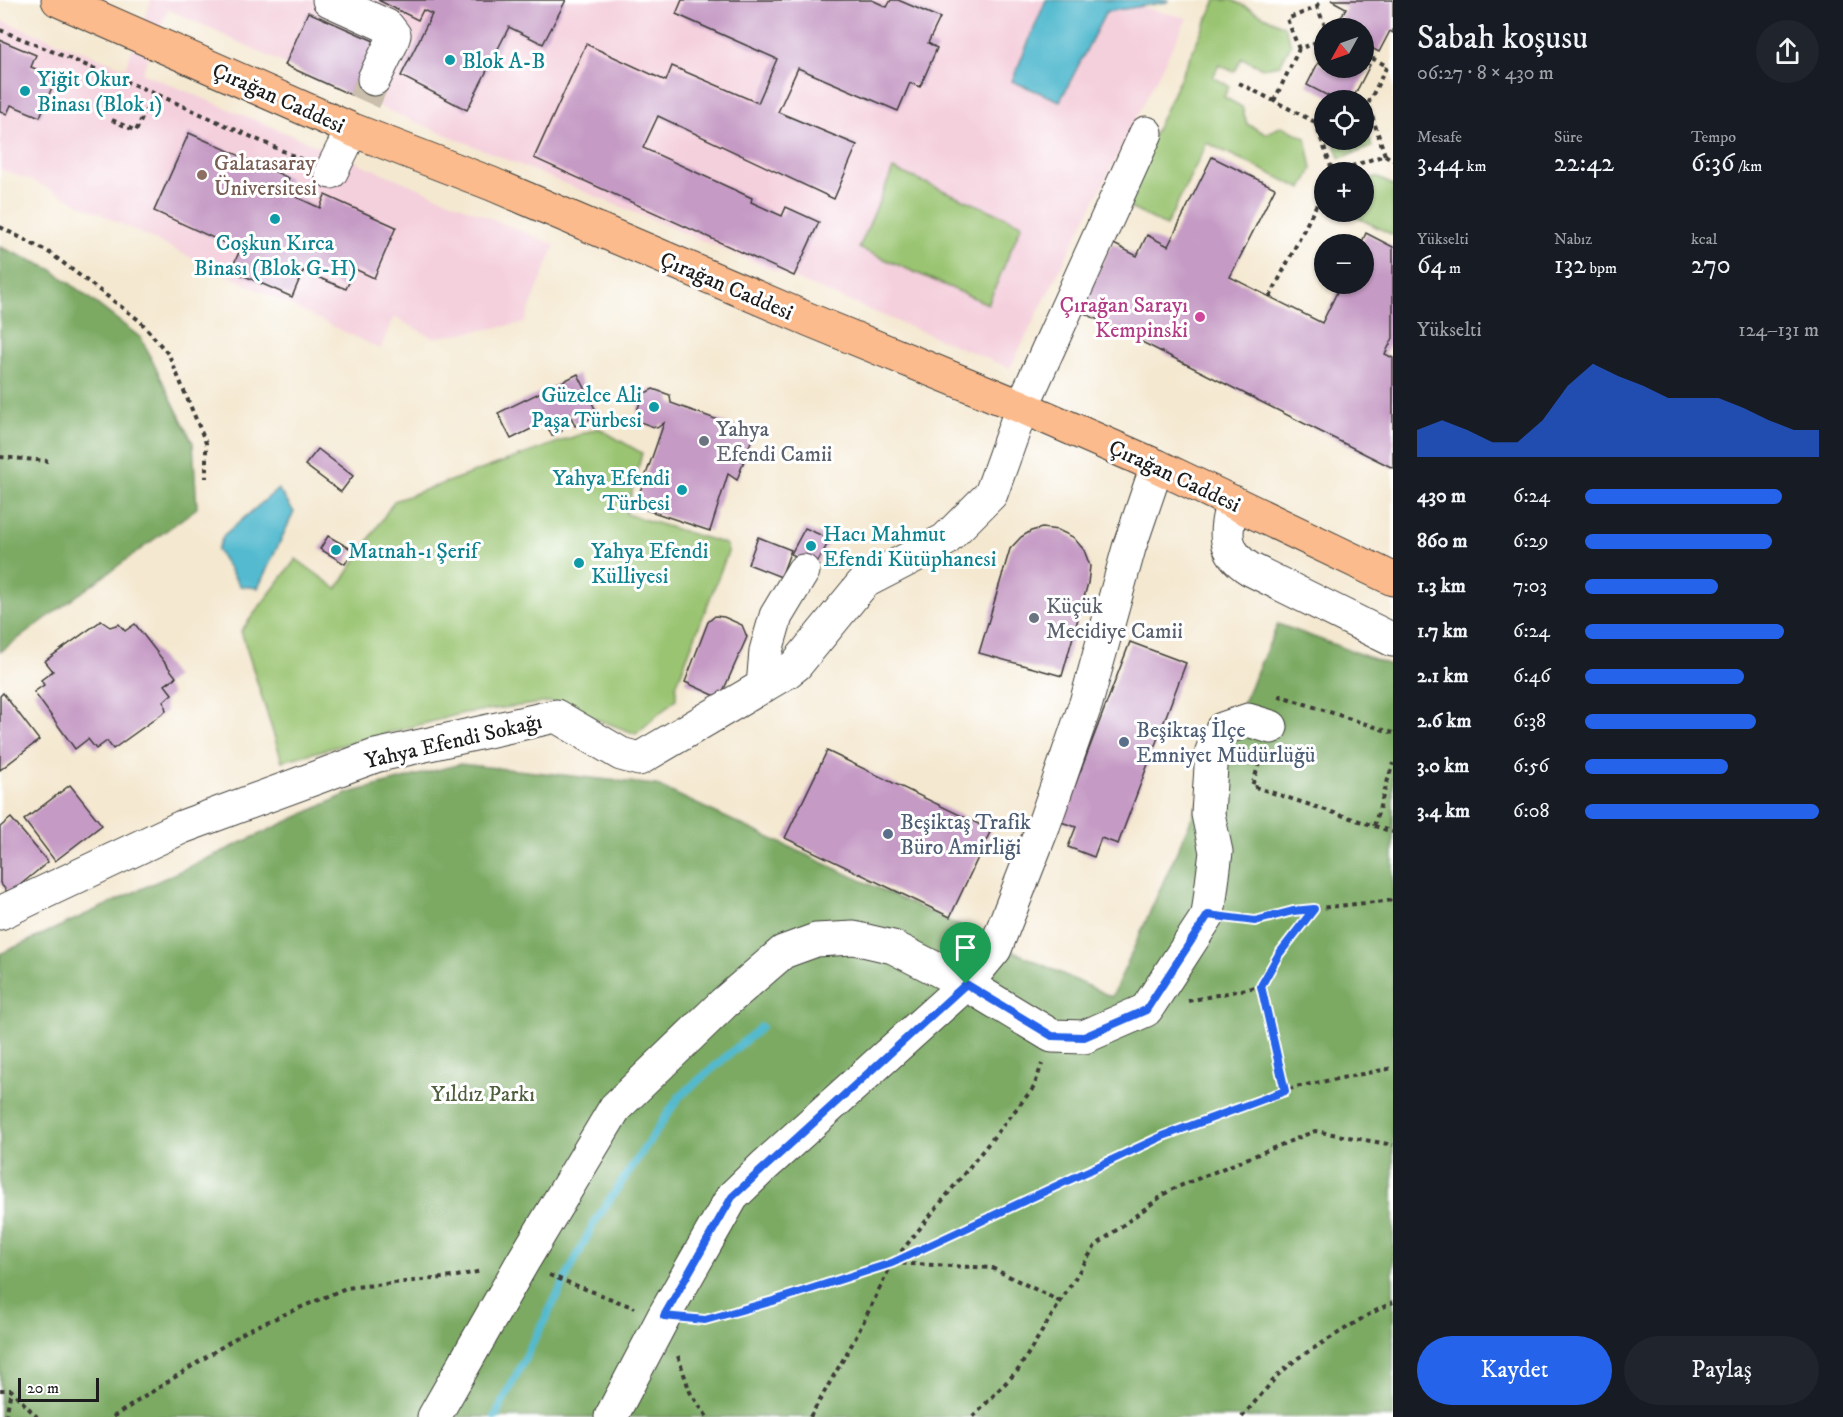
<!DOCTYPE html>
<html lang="tr">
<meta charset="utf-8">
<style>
:root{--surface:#171b24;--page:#20242c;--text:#f1f3f6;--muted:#9ea1a6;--accent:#2563eb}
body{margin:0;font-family:"IM FELL DW Pica",serif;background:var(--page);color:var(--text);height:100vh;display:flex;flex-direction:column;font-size:22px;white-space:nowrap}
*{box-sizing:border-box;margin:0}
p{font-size:20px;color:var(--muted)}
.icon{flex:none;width:33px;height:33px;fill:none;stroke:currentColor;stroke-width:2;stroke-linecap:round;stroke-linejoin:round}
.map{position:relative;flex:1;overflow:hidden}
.drawer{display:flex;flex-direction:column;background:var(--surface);width:450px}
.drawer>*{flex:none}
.needle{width:39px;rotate:230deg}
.tools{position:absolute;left:1314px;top:18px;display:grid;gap:12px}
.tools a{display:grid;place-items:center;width:60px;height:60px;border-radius:50%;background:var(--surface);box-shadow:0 2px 4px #0004;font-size:30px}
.scale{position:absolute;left:18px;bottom:15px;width:81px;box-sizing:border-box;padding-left:6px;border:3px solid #1c1c1c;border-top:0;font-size:16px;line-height:21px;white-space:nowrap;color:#1c1c1c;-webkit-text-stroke:4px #fff;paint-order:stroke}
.pin{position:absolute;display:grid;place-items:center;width:51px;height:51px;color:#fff;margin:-62px -26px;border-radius:50% 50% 50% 0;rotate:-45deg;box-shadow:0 0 6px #0007}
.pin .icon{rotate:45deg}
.round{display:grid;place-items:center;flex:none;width:63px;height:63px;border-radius:32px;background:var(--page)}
.headline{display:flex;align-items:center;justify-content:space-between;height:102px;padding:0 24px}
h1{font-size:33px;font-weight:600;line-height:45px}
.stats{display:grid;grid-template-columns:repeat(3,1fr);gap:9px;height:102px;padding:6px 24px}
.stats div{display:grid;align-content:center}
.stats b{font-size:26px;font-weight:600}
.stats small{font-size:16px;font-weight:400}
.stats p{font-size:16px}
.chart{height:168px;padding:12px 24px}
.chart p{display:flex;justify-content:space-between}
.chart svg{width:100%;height:108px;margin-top:6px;fill:var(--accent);opacity:.7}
.button{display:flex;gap:12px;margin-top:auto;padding:12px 24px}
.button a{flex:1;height:69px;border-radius:36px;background:var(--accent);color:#fff;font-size:24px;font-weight:600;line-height:69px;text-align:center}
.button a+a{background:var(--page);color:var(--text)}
ul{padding:0 24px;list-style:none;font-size:20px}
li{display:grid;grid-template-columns:96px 72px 1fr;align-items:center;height:45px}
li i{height:15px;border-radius:8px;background:var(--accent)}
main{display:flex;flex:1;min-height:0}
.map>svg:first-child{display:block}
.built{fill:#f4cfdc}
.green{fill:#9ac471;stroke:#5b7046;stroke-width:1.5}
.forest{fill:#7baa63;stroke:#4c6340;stroke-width:1.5}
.water{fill:#52bacf;stroke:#376b76;stroke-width:1.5}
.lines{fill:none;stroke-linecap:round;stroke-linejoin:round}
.stream{stroke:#52bacf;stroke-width:8}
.building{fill:#c59ac4}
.minor-tunnel{stroke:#c9bfac;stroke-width:33;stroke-dasharray:33 16;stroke-linecap:butt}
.minor-casing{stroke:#3c3b37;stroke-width:35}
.major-casing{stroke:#3c3b37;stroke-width:35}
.path{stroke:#3c3b37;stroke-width:4;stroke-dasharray:4.5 4.5;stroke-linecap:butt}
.minor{stroke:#fff;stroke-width:33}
.major{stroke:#fbbb8d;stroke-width:33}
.route-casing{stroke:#fff;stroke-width:12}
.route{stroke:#2563eb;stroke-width:8}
.culture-dot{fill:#0f9aa8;stroke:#fff;stroke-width:2}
.education-dot{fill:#8d6e63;stroke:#fff;stroke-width:2}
.hotel-dot{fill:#d1479c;stroke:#fff;stroke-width:2}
.worship-dot{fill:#6b7280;stroke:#fff;stroke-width:2}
.service-dot{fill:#5c6f8a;stroke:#fff;stroke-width:2}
.labels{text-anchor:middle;stroke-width:6;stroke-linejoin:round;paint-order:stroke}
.culture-label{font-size:22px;fill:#0d838f;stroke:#fff;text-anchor:start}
.street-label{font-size:22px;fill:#1c1c1c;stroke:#fff}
.education-label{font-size:22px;fill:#785e54;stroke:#fff;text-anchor:start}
.hotel-label{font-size:22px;fill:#b23c85;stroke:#fff;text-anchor:end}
.worship-label{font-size:22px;fill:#5b616d;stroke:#fff;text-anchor:start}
.service-label{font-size:22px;fill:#4e5e75;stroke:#fff;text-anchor:start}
.park-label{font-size:22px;fill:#4e5f3e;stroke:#fff}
</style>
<main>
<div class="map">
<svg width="1393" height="1417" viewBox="0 0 1393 1417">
<rect width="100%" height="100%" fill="#fff"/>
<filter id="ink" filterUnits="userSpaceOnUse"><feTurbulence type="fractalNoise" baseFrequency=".0167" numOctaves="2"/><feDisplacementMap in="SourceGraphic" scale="12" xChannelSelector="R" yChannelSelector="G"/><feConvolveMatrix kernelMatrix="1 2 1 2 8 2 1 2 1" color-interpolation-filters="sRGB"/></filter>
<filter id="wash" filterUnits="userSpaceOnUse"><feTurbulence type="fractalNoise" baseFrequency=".008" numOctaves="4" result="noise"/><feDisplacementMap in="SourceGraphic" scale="24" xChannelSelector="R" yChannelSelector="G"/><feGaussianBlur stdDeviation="1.35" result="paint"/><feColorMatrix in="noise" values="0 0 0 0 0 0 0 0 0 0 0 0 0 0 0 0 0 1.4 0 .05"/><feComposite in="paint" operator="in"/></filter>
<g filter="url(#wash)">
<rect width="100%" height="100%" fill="#f4e8d0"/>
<!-- built -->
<path class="built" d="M150,0H1113L1187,18L1010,368L351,95L168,9L142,73L555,245L524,323L433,338L394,317L380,349L33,181L0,169V20L125,68L151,1Z"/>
<!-- green -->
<g class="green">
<path d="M1216,0H1232L1284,26L1291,44L1280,65L1262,68L1242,58L1234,72L1219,65L1213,77L1229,86L1224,97L1242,107L1247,124L1266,134L1282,126L1306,138L1312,169L1302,189L1207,143L1166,226L1122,204Z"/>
<path d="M1364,120L1372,147L1340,158L1334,140H1364Z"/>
<path d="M893,169L1022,224L988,304L859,248Z"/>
<path d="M1376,177L1393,185V235L1346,212H1364V180Z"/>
<path d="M598,428L642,453L626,514L726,544L728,552L676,686V699L636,734L551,702L464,713L282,761L241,631L296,559L337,589L394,501Z"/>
</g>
<!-- forest -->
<g class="forest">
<path d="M0,247L51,269L141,338L193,443L197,508L0,652Z"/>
<path d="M1278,624L1393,666V1417H0V954L349,793L460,764L656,785L1112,997Z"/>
</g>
<!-- water -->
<g class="water">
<path d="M1046,0H1168L1167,2L1106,12L1060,101L1012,81Z"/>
<path d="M278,489L294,512L258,588L240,586L217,550L224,535Z"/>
</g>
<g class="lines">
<!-- stream -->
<path class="stream" d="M495,1417L594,1223L679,1097L761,1027"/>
</g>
<g id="blocks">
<!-- building -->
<g class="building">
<path d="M378,0H566L543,44L509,27L467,110L401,76L432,14L423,10L418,20Z"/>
<path d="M682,0H872L887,7L891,0H898L940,18L928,43L937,48L920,87L910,83L898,111L798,68L778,112L857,145L834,199L658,116L643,148L752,198L751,202L782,216L786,207L819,222L794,276L534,158L586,44L666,81L672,66L758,103L777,59L676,14Z"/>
<path d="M1331,0H1393V33L1390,31L1379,52L1364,44V28H1335L1346,8Z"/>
<path d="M308,12L374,41L351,95L285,65Z"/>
<path d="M0,40L36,55L31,67L56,77L40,117L11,105L7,114L0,111Z"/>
<path d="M1364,62L1370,65L1352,100H1336L1307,85L1318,63L1330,69L1331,68H1364Z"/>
<path d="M189,133L289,178L283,191L320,208L325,195L396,227L374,278L355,269L346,289L303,271L292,297L231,270L240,250L154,211Z"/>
<path d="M1212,157L1275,188L1230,277L1322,323L1341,284H1364V244H1361L1366,233L1393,247V338L1385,354L1393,358V468L1078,310L1112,243L1137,256L1147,235L1168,246Z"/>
<path d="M578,374L598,415L575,426L570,414L557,420L562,431L552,436L545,422L511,439L498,413Z"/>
<path d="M653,389L670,395L671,403L754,433L737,480L728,474L710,531L635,506L664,423L657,428L640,422L637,411L643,394Z"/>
<path d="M318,449L353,476L341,492L305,465Z"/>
<path d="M805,528L830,539L816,565L791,554Z"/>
<path d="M1042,528L1058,530L1073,537L1084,550L1090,566L1088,583L1062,676L979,653L1010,549L1021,537L1031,531Z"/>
<path d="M328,536L353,550L345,564L320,549Z"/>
<path d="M758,537L791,550L781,577L748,564Z"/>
<path d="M715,616L724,617L742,625L747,637L720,698L685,682L708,622Z"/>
<path d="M101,621L110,627L119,624L125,631L135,624L176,677L165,685L172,694L164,701L166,711L113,749L107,741L96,749L88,739L75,749L34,692L44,685L41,680L53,671L45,661Z"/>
<path d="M1130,642L1186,663L1118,844L1101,838L1094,857L1068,847L1076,827L1061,822Z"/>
<path d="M3,693L39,740L0,770V696Z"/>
<path d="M827,751L991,830L950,917L785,838Z"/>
<path d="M70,785L102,825L55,861L24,820Z"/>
<path d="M11,818L48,862L9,894L0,883V827Z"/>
</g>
</g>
</g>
<g filter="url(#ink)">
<use href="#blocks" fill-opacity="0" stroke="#3c3b37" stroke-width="1.5"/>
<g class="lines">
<!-- minor-tunnel -->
<path class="minor-tunnel" d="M344,146L374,79"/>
<defs>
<g id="minor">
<path d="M329,0L387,26L394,35L391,44L374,79"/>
<path d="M331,172L344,146"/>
<path d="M1233,502C1224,530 1222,552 1250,569L1393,640"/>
<path d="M763,686L766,651L776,616L803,571"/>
<path d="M0,913L182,827L375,756L556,716L621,754L639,759L787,672L796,665L864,582L945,540L991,494L1022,407L1146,133"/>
<path d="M434,1417L522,1263L615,1108L724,1003L783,952L816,940L854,938L893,947L966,984L1052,1036L1084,1037L1146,1010L1208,915L1216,852L1208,814L1212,751L1222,729L1248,720L1271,727"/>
<path d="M611,1417L664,1316L732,1197L763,1167L966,984L995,949L1044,824L1086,703L1129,548L1157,466"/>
</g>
<path id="major" d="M58,0L353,130L492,184L810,320L1022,407L1157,466L1393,579"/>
</defs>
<!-- minor casing -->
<use href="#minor" class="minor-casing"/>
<!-- major casing -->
<use href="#major" class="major-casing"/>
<!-- path -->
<g class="path">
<path d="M1317,7L1321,0"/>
<path d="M0,30L154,93L305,161"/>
<path d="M1299,49L1287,19L1317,7L1326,28"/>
<path d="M1364,54L1387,66L1368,104"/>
<path d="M1239,83L1315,122"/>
<path d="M1274,101L1299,49L1324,39"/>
<path d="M1324,119L1315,122L1333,172"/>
<path d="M112,120L136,131L154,93"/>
<path d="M1385,155L1393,160"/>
<path d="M1334,172L1385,155L1368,104L1364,106"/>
<path d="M0,227L50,253L140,321L169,355L206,443V478"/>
<path d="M1270,297L1324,190"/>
<path d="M0,457L48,461"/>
<path d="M1280,699L1281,696L1393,733"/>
<path d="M1262,754L1252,786L1393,832"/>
<path d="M1374,826L1393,763"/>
<path d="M1236,919L1255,921L1293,911L1393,900"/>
<path d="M1188,1001L1261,986"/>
<path d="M1285,1091L1261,986L1279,954L1314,909"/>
<path d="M893,1263L992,1268L1061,1302"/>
<path d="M549,1275L635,1308"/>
<path d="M695,1319L705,1320L773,1301L892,1263L1163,1136L1295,1087L1393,1068"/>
<path d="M678,1356L690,1392L707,1417"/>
<path d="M0,1390H11L37,1417"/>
<path d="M6,1417L11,1390"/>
<path d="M113,1417L248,1330L346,1288L452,1277L482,1271"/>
<path d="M810,1417L856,1337L892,1263L1034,1087L1042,1064"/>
<path d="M973,1417L1018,1370L1095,1246L1170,1190L1315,1131L1393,1145"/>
<path d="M1242,1417L1278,1375L1298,1358L1366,1316L1393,1302"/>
</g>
<!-- minor -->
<use href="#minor" class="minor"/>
<!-- major -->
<use href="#major" class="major"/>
</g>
</g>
<g class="lines" filter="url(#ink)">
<defs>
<path id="route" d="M1314,909L1279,954L1261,986L1285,1091L1163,1136L892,1263L773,1301L705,1320L664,1316L732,1197L966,984L1052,1036L1084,1037L1146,1010L1208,915L1255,921L1293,911Z"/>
</defs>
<!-- route casing -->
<use href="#route" class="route-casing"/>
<!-- route -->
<use href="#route" class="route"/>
</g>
<!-- markers -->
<g class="culture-dot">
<circle cx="450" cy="60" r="6"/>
<circle cx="25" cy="91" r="6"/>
<circle cx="275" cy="219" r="6"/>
<circle cx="654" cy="407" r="6"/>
<circle cx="682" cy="490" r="6"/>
<circle cx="811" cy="546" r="6"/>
<circle cx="336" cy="550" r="6"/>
<circle cx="579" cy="563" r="6"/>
</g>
<circle class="education-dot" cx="202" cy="175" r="6"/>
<circle class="hotel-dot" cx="1200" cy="317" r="6"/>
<g class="worship-dot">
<circle cx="704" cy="441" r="6"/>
<circle cx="1034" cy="618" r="6"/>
</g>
<g class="service-dot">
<circle cx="1124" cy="742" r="6"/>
<circle cx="888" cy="834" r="6"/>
</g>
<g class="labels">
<!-- culture labels -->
<g class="culture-label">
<text x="462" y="68">Blok A-B</text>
<text x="37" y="86">Yiğit Okur<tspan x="37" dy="25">Binası (Blok ı)</tspan></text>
<text x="275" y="250" text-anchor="middle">Coşkun Kırca<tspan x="275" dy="25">Binası (Blok G-H)</tspan></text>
<text x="642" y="402" text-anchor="end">Güzelce Ali<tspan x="642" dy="25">Paşa Türbesi</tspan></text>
<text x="670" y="485" text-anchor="end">Yahya Efendi<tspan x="670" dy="25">Türbesi</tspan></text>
<text x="823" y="541">Hacı Mahmut<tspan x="823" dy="25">Efendi Kütüphanesi</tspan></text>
<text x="348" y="558">Matnah-ı Şerif</text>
<text x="591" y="558">Yahya Efendi<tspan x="591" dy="25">Külliyesi</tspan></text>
</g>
<!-- street labels -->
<g class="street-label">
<text transform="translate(279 97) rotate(24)" y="8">Çırağan Caddesi</text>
<text transform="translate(727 285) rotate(23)" y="8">Çırağan Caddesi</text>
<text transform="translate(1175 475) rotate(25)" y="8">Çırağan Caddesi</text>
<text transform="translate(453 740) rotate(-13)" y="8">Yahya Efendi Sokağı</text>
</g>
<!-- education labels -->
<g class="education-label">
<text x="214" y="170">Galatasaray<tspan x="214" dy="25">Üniversitesi</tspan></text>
</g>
<!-- hotel labels -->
<g class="hotel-label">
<text x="1188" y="312">Çırağan Sarayı<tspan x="1188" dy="25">Kempinski</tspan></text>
</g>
<!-- worship labels -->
<g class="worship-label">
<text x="716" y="436">Yahya<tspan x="716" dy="25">Efendi Camii</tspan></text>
<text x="1046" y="613">Küçük<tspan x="1046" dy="25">Mecidiye Camii</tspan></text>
</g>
<!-- service labels -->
<g class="service-label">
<text x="1136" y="737">Beşiktaş İlçe<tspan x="1136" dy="25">Emniyet Müdürlüğü</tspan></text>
<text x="900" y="829">Beşiktaş Trafik<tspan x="900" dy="25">Büro Amirliği</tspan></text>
</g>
<!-- park labels -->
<g class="park-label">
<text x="483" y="1101">Yıldız Parkı</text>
</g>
</g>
</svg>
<div class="tools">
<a><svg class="needle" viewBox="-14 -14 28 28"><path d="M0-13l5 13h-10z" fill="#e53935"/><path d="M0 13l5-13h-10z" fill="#9ea1a6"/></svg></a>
<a><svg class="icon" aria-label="locate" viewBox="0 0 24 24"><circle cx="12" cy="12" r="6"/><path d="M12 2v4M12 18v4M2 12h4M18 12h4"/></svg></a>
<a>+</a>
<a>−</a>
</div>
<div class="scale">20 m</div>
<div class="pin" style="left:966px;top:984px;background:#1e9e55"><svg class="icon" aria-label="arrive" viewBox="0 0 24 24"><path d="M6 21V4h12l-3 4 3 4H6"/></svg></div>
</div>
<section class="drawer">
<div class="headline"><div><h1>Sabah koşusu</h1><p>06:27 · 8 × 430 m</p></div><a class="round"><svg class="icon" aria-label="share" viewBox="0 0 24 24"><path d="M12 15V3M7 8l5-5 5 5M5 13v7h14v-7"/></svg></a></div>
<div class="stats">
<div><p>Mesafe</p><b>3.44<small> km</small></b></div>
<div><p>Süre</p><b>22:42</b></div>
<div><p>Tempo</p><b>6:36<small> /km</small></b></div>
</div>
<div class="stats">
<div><p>Yükselti</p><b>64<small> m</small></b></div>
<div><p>Nabız</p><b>132<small> bpm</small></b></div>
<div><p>kcal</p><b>270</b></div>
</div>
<div class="chart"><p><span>Yükselti</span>124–131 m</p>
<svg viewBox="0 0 160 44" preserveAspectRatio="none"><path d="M0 44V33L10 29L20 33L30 38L40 38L50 29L60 15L70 6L80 11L90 15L100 20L110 20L120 20L130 24L140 29L150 33L160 33V44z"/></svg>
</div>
<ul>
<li><b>430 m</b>6:24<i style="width:84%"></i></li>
<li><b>860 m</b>6:29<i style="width:80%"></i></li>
<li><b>1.3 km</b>7:03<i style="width:57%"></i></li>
<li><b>1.7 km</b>6:24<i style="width:85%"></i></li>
<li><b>2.1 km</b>6:46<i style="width:68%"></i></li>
<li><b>2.6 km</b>6:38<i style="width:73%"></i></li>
<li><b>3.0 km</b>6:56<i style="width:61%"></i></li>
<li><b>3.4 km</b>6:08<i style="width:100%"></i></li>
</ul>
<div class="button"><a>Kaydet</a><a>Paylaş</a></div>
</section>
</main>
